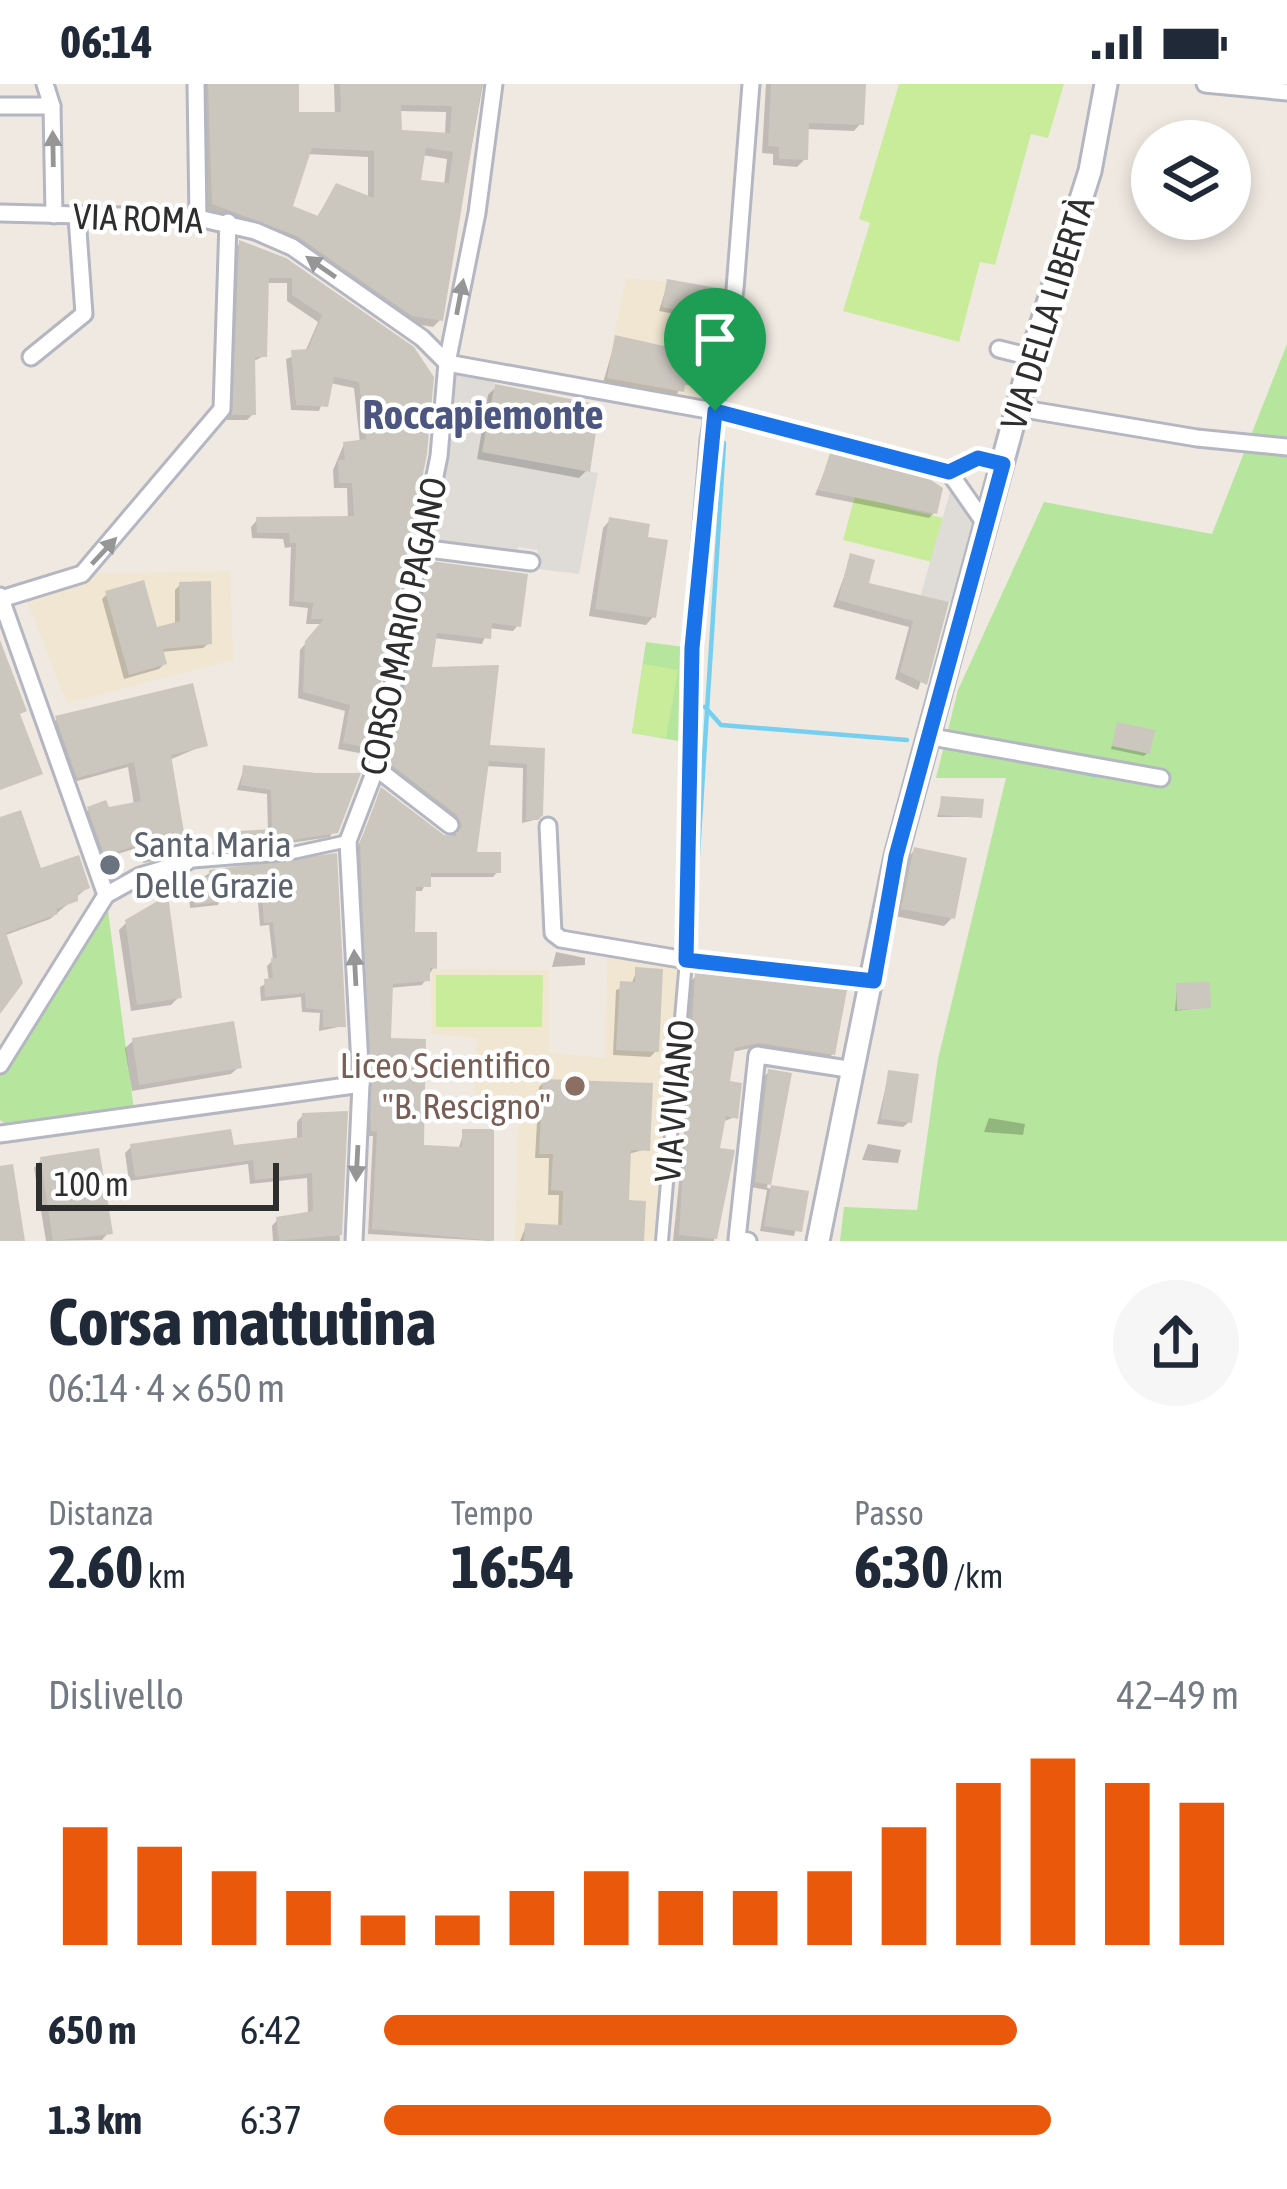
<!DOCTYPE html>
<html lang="it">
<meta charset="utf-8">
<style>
:root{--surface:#fff;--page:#f6f6f7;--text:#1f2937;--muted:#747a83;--accent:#ea580c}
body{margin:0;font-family:"Asap Condensed",sans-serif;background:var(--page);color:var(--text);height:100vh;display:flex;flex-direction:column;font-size:45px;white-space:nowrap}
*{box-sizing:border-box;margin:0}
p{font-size:39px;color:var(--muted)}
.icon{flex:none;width:66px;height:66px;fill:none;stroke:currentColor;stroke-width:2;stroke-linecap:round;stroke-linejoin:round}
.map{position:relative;height:1157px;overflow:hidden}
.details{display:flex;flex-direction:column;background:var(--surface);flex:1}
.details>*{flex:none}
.tools{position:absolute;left:1131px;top:36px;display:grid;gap:24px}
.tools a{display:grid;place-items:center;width:120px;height:120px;border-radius:50%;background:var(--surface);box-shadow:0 6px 18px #0003;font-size:60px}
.scale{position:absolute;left:36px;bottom:30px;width:243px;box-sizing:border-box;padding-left:12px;border:6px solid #2e2e2e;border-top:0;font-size:33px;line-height:42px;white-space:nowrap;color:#2e2e2e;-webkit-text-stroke:9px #fff;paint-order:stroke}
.pin{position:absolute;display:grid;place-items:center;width:102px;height:102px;color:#fff;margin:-123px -51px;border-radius:50% 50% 50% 0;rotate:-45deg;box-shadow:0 0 12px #0007}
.pin .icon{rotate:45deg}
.round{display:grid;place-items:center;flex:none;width:126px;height:126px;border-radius:63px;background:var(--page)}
.headline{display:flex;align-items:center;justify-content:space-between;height:204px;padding:0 48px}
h1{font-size:66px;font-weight:700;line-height:90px}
.stats{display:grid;grid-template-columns:repeat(3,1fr);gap:18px;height:204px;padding:12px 48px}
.stats div{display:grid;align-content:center}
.stats b{font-size:60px;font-weight:700}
.stats small{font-size:33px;font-weight:400}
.stats p{font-size:33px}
.chart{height:336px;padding:24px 48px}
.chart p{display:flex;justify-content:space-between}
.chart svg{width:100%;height:216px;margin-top:12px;stroke:var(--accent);stroke-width:6}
ul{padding:0 48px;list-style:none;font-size:39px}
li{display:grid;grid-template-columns:192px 144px 1fr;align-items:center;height:90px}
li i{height:30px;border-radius:15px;background:var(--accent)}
.status{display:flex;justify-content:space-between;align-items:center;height:84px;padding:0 60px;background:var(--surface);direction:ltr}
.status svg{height:33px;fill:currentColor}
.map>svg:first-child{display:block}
.education{fill:#f0e6d1}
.green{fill:#b6e59e}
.pitch{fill:#c9ec9a}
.plaza{fill:#dfdcd8}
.shadow{fill:#0003;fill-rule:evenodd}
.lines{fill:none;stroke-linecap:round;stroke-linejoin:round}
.stream{stroke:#75cff0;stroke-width:4.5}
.building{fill:#cbc7bf;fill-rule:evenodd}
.pedestrian-casing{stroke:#b4b7c1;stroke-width:16}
.minor-casing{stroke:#b4b7c1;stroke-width:21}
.secondary-casing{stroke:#b4b7c1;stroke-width:27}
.pedestrian{stroke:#fff;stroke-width:10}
.minor{stroke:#fff;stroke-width:15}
.secondary{stroke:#fff;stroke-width:21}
.oneway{fill:#969696}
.route-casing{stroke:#fff;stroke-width:24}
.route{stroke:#1a73e8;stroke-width:15}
.worship-dot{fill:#6b7280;stroke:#fff;stroke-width:4.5}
.education-dot{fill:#8d6e63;stroke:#fff;stroke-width:4.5}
.labels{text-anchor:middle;stroke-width:9;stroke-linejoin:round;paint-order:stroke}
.street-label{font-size:36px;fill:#2e2e2e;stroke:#fff}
.worship-label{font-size:36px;fill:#5b616d;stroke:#fff;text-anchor:start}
.education-label{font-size:36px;fill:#785e54;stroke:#fff;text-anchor:end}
.quarter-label{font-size:42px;font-weight:bold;fill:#4d5680;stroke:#fff}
</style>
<div class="status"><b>06:14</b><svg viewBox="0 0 49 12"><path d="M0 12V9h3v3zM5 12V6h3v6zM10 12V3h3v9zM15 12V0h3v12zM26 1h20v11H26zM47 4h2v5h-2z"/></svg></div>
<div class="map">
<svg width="1287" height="1157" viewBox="0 0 1287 1157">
<rect width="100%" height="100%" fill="#efe9e1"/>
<!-- education -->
<g class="education">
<path d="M626,194L735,205L715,327L603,306Z"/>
<path d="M230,487L233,576L67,619L24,508L82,490Z"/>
<path d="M608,863L686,876L662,1157H515L519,1028L474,1024L477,955L432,949L431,885L549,886V969L605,974Z"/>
</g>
<!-- green -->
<g class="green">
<path d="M1287,260V1157H840L844,1123L917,1126L938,975L1006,694H936L958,606L1044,418L1212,450Z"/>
<path d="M646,558L692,564L690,659L632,649Z"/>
<path d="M106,811L135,1034L17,1048L0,1036V982Z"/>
</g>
<!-- pitch -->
<g class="pitch">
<path d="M899,0H1064L1048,54L1031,50L995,181L980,178L959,258L843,227L870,139L859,135Z"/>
<path d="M855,412L943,434L932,478L843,456Z"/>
<path d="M643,580L678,586L666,654L632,649Z"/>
<path d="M436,891H543L542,943H436Z"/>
</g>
<!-- plaza -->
<g class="plaza">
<path d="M447,279L497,284L483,368L598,389L579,490L537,485L538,466L518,463L516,476L421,464Z"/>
<path d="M954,394L978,429L965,521L920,513Z"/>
</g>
<!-- shadow -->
<g class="shadow">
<path d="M199,0H296V32L335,31L334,0H483L440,236L433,243L404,238L290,158L206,127ZM398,27L446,28L445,52L399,49ZM307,70L368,73V115L337,103L316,134L289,124ZM422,71L447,75L444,101L418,98Z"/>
<path d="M766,0H863L861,39L854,47L806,45L805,75L797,83L773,81V70L762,69Z"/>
<path d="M240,159L422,276L365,662L359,669L338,665L345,627L298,614L300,566L322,540H306L308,524L289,522L291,463L285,464L283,455L252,454L251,443L257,436L348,435L347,404H334L333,386L344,360L360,359L354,304L330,299L319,327L291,326L286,275L305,268L318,238L287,217V199H266L264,272L252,278L253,330L247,336H227L234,165Z"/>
<path d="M668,198L719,207L704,297L699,303L682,300L676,312L603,299L616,254L674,267L680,231L659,227Z"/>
<path d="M496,303L587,386L579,394L477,375L488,311Z"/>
<path d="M831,372L934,429L929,434L815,411Z"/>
<path d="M610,436L653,533L646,541L589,532L603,444Z"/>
<path d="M851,473L865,502L946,520L918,606L895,595L909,543L833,523Z"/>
<path d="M431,480L518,541L513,547L489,544L482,560L433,554L428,586L486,663L542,667L534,736L522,739L523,684L485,682L474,771L498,787L493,793H428L422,807H413L412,851L434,883L422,901L389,904L388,957L421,1064L458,1066L464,1048H491V1157L368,1150L373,1052H366L356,767L382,707L443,754L458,749L452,737L385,685L425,486Z"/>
<path d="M180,501L209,559L203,564L161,568L164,580L159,585L124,595L102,515L107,510L155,547L175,541V506Z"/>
<path d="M57,635L205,661L169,676L184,765L176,773L143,779L140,763L111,772L115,788L108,795L82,733L89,725L134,721L128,683L70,699L50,642Z"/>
<path d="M1118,641L1147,669L1144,672L1111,665Z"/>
<path d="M244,684L357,692L330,753L237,767L241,750L268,748L267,710L237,706Z"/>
<path d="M942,715L979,733H937Z"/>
<path d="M0,736L40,788L87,804L50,835L6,851L0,925Z"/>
<path d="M915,766L952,834L944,842L895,832L907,774Z"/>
<path d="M334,773L343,942L319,947L320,929L302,928L301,913L261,917L260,903L269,898L267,882L273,876L269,841L260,842L257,806L222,810L218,821L190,824L188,802L210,789Z"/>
<path d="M127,838L179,913L171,921L131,927L119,846Z"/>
<path d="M556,868L585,874V881L552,883Z"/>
<path d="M637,886L656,967L650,973L613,971L616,906L631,901Z"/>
<path d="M696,892L833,970L827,975L751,964L732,968L726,999L735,1033L722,1038L716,1067L731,1068L714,1157H673L685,1040L680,1021L690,954L685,953L690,898Z"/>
<path d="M1177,902L1208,923L1175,927Z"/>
<path d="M133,957L239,983L231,990L132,1007L125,964Z"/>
<path d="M769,988L789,991L767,1104L806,1109L794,1152L760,1147L767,1106L751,1103L763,993Z"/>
<path d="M889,989L909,1038L903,1043L877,1040Z"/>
<path d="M544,998L647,1065L628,1070L626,1119L641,1157H520L526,1142L558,1144L559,1111H548L549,1074H535L539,1003Z"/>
<path d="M303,1031L338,1126L340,1157H273L272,1142L278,1135L308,1131L307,1094L250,1100L248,1080L129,1097L125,1069L131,1063L231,1064L297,1057V1038Z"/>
<path d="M989,1034L1025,1040L1023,1051L984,1048Z"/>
<path d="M868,1060L901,1066L898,1079L862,1076Z"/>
<path d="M41,1076L109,1148L102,1156L46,1157L34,1084Z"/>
</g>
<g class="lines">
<!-- stream -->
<g class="stream">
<path d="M705,623L721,641L907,656"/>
<path d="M1047,681L1095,691"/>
<path d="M695,816L724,359"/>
</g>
</g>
<!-- building -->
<g class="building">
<path d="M208,0H299V28H341L340,0H482L443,237L412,232L297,152L212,120ZM401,21L452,22L450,49L402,46ZM312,64L374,67V114L336,99L318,132L293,122ZM426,64L453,68L449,99L421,96Z"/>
<path d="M771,0H866L864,41L809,39L808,76L779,75V63L768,62Z"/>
<path d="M239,156L286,174L414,263L434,293L427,370L368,664L343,659L350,621L303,608L305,557L324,535H311L313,519L294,517L296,459H290L289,449H257L256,433L354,432L352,399H339L338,376H345L343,358L366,355L359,298L334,293L328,323L296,321L291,266L308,265L322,231L292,211V194H269L267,273H255L256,331H232Z"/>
<path d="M667,195L723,205L707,299L686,295L684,308L607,294L615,251L677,265L684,227L662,223Z"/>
<path d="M495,300L600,321L590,388L482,368Z"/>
<path d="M830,369L931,396L943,404L937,430L818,406Z"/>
<path d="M609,433L650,440L648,453L668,456L656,534L595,525Z"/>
<path d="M850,469L875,476L869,499L949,518L927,601L900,588L913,537L838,516Z"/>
<path d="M430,477L528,490L521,543L492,539L491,555L437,549L432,583L499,581L490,661L545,664L543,731L538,736H526L527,680L489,677L477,768H501V789H431V803H416L415,848H437V885L430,884V897L393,900L391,954L426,955L424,1061L462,1063V1045H494V1157L372,1145L377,1048L371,1047L360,759L381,703L444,751L456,752L462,741L457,731L389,679Z"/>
<path d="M144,496L157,543L180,537L179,498L211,497L212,560L163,565L167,580L129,591L105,507Z"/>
<path d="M0,556L27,627L20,630L43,690L0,706Z"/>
<path d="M193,599L208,662L171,671L187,766L150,773L147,758L113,769L119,789L111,790L87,723L106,716L109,723L141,717L134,678L77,694L55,632Z"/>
<path d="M1117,638L1155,646L1150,670L1112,662Z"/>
<path d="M243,681L315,689H361L338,749L241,764L239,747L272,745L271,706L241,701Z"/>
<path d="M941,712L984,715L982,734L939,731Z"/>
<path d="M21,726L41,784L79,771L90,804L78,809V817L56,825L58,830L6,849L23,899L0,930V733Z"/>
<path d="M914,763L967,774L955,835L901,825Z"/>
<path d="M337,769L346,943H323V926L306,924L305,909L265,913L264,895L273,894L271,874H277L273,838L264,839L261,803L225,806L226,817L194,821L191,794L209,793V786Z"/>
<path d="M168,811L182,914L137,921L125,836Z"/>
<path d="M635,883L663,885L659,968L616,966L620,897L635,898Z"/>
<path d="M695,889L847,906L835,971L759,959L735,964L730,997L742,999L738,1035L726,1032L720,1064L735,1066L717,1155L679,1151Z"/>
<path d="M1210,898L1211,924L1177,926L1176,899Z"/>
<path d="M234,937L242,984L139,1001L132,954Z"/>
<path d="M768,985L792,989L771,1101L755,1098Z"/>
<path d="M888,986L919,990L912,1039L881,1035Z"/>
<path d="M543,995L653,999L650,1067L631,1066L629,1116L646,1117L644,1157H524L525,1139L562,1141L563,1107L551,1106L553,1070H539Z"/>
<path d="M348,1027L342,1151L279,1157L276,1133L313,1127L312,1089L255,1096L253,1076L135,1093L130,1060L231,1045L234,1061L302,1053V1029Z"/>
<path d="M99,1064L113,1150L53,1157L40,1073Z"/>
<path d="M13,1080L25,1157H0V1082Z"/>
<path d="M771,1101L809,1107L802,1148L764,1142Z"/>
</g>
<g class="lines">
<defs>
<g id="pedestrian">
<path d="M187,778L288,770L348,757"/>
<path d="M662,1157L686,876"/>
</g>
<g id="minor">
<path d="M45,0L52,22L54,131"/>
<path d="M196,0L198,134"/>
<path d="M1205,0L1287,8"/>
<path d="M0,22H52"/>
<path d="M0,129L198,134L255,147L292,163L422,254L447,279L730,330L949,388L986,441"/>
<path d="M999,265L1031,273"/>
<path d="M31,273L84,230L77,133"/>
<path d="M1018,324L1197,354L1287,363"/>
<path d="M949,388L978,374L1003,380"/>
<path d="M421,464L531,478"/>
<path d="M0,512L106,811"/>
<path d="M1,515L82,490L222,325L228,138"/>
<path d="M932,653L1161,694"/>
<path d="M376,684L450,741"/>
<path d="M548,742L553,849L561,855L686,876L874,897"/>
<path d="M686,876L692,564L709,356L735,205L751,0"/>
<path d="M0,981L106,811L140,792L187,778"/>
<path d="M0,1050L361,1000"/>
<path d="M354,1157L361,1000L348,757L376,684L439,372L447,279L477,129L494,0"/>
<path d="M748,1157L737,1155L757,971L854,986"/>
</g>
<path id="secondary" d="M818,1157L896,772L1031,273L1090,87L1106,0"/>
</defs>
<!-- pedestrian casing -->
<use href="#pedestrian" class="pedestrian-casing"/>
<!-- minor casing -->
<use href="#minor" class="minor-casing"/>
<!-- secondary casing -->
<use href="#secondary" class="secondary-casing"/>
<!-- pedestrian -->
<use href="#pedestrian" class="pedestrian"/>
<!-- minor -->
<use href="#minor" class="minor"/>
<!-- secondary -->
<use href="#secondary" class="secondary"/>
</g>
<!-- one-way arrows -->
<defs><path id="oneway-solid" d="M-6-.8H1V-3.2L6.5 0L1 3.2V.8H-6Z" transform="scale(3)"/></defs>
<g class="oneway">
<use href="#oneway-solid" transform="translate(53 65) rotate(-91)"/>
<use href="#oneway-solid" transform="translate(321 183) rotate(-145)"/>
<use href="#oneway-solid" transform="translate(460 213) rotate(-79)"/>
<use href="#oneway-solid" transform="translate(104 467) rotate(-47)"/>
<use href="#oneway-solid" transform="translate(355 884) rotate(-93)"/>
<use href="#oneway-solid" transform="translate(357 1079) rotate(93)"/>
</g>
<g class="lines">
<defs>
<path id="route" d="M715,327L949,388L978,374L1003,380L896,772L874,897L686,876L692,564Z"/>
</defs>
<!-- route casing -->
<use href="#route" class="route-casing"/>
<!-- route -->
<use href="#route" class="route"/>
</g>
<!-- markers -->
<circle class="worship-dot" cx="110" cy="781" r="12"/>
<circle class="education-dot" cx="575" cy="1002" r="12"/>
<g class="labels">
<!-- street labels -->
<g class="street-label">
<text transform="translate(138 134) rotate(2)" y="13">VIA ROMA</text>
<text transform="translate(1047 229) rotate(-73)" y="13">VIA DELLA LIBERTÀ</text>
<text transform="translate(403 542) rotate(-78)" y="13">CORSO MARIO PAGANO</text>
<text transform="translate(674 1017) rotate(-85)" y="13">VIA VIVIANO</text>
</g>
<!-- worship labels -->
<g class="worship-label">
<text x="134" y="773">Santa Maria<tspan x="134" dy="41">Delle Grazie</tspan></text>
</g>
<!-- education labels -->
<g class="education-label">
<text x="551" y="994">Liceo Scientifico<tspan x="551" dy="41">"B. Rescigno"</tspan></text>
</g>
<!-- quarter labels -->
<g class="quarter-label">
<text x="483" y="345">Roccapiemonte</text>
</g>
</g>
</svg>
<div class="tools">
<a><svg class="icon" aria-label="layers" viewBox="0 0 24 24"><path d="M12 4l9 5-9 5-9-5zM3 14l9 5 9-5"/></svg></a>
</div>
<div class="scale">100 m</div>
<div class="pin" style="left:715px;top:327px;background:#1e9e55"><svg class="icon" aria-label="arrive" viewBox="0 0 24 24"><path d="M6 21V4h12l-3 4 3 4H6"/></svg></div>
</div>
<section class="details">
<div class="headline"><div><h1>Corsa mattutina</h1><p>06:14 · 4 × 650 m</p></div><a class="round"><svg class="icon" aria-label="share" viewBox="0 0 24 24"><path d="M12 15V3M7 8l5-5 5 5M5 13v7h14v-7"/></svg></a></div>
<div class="stats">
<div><p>Distanza</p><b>2.60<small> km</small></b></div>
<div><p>Tempo</p><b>16:54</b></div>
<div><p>Passo</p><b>6:30<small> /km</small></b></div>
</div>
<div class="chart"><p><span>Dislivello</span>42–49 m</p>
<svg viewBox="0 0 160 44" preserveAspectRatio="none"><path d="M5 44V20M15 44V24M25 44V29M35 44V33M45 44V38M55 44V38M65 44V33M75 44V29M85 44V33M95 44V33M105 44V29M115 44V20M125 44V11M135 44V6M145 44V11M155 44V15"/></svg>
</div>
<ul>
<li><b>650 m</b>6:42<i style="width:74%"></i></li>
<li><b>1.3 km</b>6:37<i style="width:78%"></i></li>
</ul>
</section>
